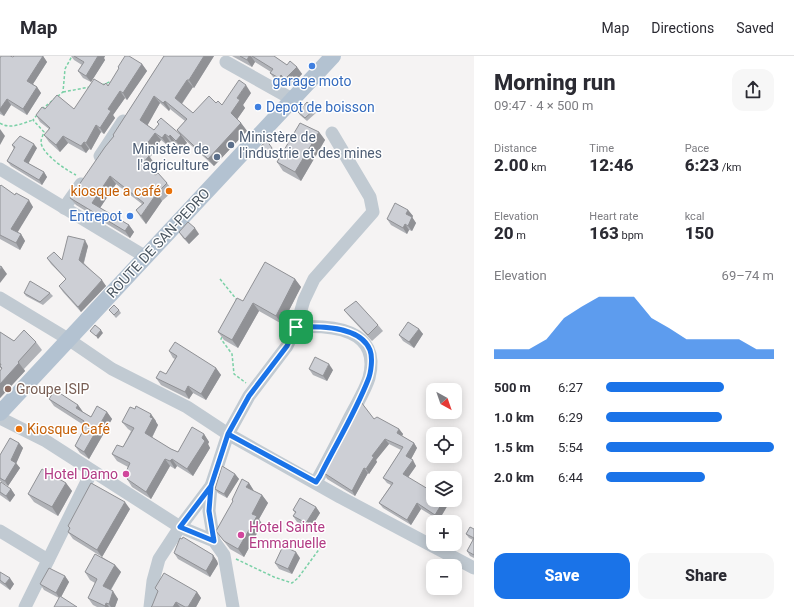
<!DOCTYPE html>
<meta charset="utf-8">
<style>
:root{--surface:#fff;--page:#f7f7f7;--text:#2b2b33;--muted:#7c7c81;--line:#e1e1e2;--accent:#1a73e8}
body{margin:0;font-family:Roboto,sans-serif;background:var(--page);color:var(--text);height:100vh;display:flex;flex-direction:column;font-size:15px;white-space:nowrap}
*{box-sizing:border-box;margin:0}
p{font-size:13px;color:var(--muted)}
.icon{flex:none;width:22px;height:22px;fill:none;stroke:currentColor;stroke-width:2;stroke-linecap:round;stroke-linejoin:round}
.map{position:relative;flex:1;overflow:hidden}
.sheet{display:flex;flex-direction:column;background:var(--surface);width:320px}
.sheet>*{flex:none}
.needle{width:26px;rotate:140deg}
.controls{position:absolute;left:426px;top:327px;display:grid;gap:8px}
.controls a{display:grid;place-items:center;width:36px;height:36px;border-radius:8px;background:var(--surface);box-shadow:0 2px 10px #0003;font-size:20px}
.pin{position:absolute;display:grid;place-items:center;width:34px;height:34px;color:#fff;margin:-17px;border-radius:8px;box-shadow:0 2px 6px #0006}
.round{display:grid;place-items:center;flex:none;width:42px;height:42px;border-radius:12px;background:var(--page)}
.summary{display:flex;align-items:center;justify-content:space-between;height:68px;padding:0 20px}
h1{font-size:22px;font-weight:800;line-height:30px}
.stats{display:grid;grid-template-columns:repeat(3,1fr);gap:6px;height:68px;padding:4px 20px}
.stats div{display:grid;align-content:center}
.stats b{font-size:17px;font-weight:800}
.stats small{font-size:11px;font-weight:400}
.stats p{font-size:11px}
.chart{height:112px;padding:8px 20px}
.chart p{display:flex;justify-content:space-between}
.chart svg{width:100%;height:72px;margin-top:4px;fill:var(--accent);opacity:.7}
.primary-button{display:flex;gap:8px;margin-top:auto;padding:8px 20px}
.primary-button a{flex:1;height:46px;border-radius:12px;background:var(--accent);color:#fff;font-size:16px;font-weight:800;line-height:46px;text-align:center}
.primary-button a+a{background:var(--page);color:var(--text)}
ul{padding:0 20px;list-style:none;font-size:13px}
li{display:grid;grid-template-columns:64px 48px 1fr;align-items:center;height:30px}
li i{height:10px;border-radius:5px;background:var(--accent)}
header{display:flex;align-items:center;gap:24px;box-sizing:border-box;height:56px;padding:0 20px;background:var(--surface);border-bottom:1px solid var(--line)}
header strong{font-size:19px}
nav{display:flex;gap:22px;margin-inline-start:auto;font-size:14px}
main{display:flex;flex:1;min-height:0}
.map>svg:first-child{display:block}
.lines{fill:none;stroke-linecap:round;stroke-linejoin:round}
.path{stroke:#7ad0a6;stroke-width:1.5;stroke-dasharray:3 2;stroke-linecap:butt}
.minor{stroke:#c1cad2;stroke-width:13}
.major{stroke:#b3c2d1;stroke-width:16}
.wall{fill:#b0b2b7;fill-rule:evenodd}
.shaded-wall{fill:#909195}
.building{fill:#cdcfd5;stroke:#909195}
.route-casing{stroke:#fff;stroke-width:8}
.route{stroke:#1a73e8;stroke-width:5}
.shop-dot{fill:#3f7fe0;stroke:#fff;stroke-width:1.5}
.service-dot{fill:#5c6f8a;stroke:#fff;stroke-width:1.5}
.food-dot{fill:#e8710a;stroke:#fff;stroke-width:1.5}
.education-dot{fill:#8d6e63;stroke:#fff;stroke-width:1.5}
.hotel-dot{fill:#d1479c;stroke:#fff;stroke-width:1.5}
.labels{text-anchor:middle;stroke-width:3;stroke-linejoin:round;paint-order:stroke}
.shop-label{font-size:14px;fill:#366cbe;stroke:#fff}
.service-label{font-size:14px;fill:#4e5e75;stroke:#fff;text-anchor:start}
.food-label{font-size:14px;fill:#c56008;stroke:#fff;text-anchor:end}
.street-label{font-size:14px;fill:#4a5661;stroke:#fff}
.education-label{font-size:14px;fill:#785e54;stroke:#fff;text-anchor:start}
.hotel-label{font-size:14px;fill:#b23c85;stroke:#fff;text-anchor:end}
</style>
<header>
<strong>Map</strong>
<nav><a>Map</a><a>Directions</a><a>Saved</a></nav>
</header>
<main>
<div class="map">
<svg width="474" height="551" viewBox="0 0 474 551">
<rect width="100%" height="100%" fill="#f5f3f3"/>
<g class="lines">
<!-- path -->
<g class="path">
<path d="M102,29L112,25"/>
<path d="M63,36L90,31"/>
<path d="M42,53L63,36L65,13L72,0"/>
<path d="M37,59L33,64L44,76C43,79 41,83 41,86C41,97 67,115 76,119"/>
<path d="M0,67C10,74 23,67 33,64"/>
<path d="M220,223L237,244"/>
<path d="M222,281L221,283L232,298L234,318L246,327"/>
<path d="M236,503L274,521L292,527L298,522L323,488"/>
</g>
<!-- minor -->
<g class="minor">
<path d="M226,6L292,43"/>
<path d="M100,100L123,65"/>
<path d="M0,113L146,201"/>
<path d="M64,152L81,128"/>
<path d="M0,242L68,283L112,313L187,351L228,378L340,441L474,512"/>
<path d="M296,271C331,269 382,272 369,322C365,335 356,349 350,361C339,383 328,405 316,426"/>
<path d="M0,362L46,385L180,471L214,485L224,499L233,551"/>
<path d="M211,430L209,455L214,485"/>
<path d="M0,475L48,504"/>
<path d="M25,551L92,415"/>
<path d="M150,551L153,525L159,503L180,471L211,430L228,378L249,340L287,290L296,271L304,244L314,223L373,156L370,141L332,77"/>
</g>
<!-- major -->
<path class="major" d="M0,357L333,0"/>
</g>
<!-- wall -->
<g class="wall">
<path d="M14,0H43L47,6L33,28L37,31L41,37L27,59L11,49L4,60L0,58V2L13,1Z"/>
<path d="M71,0H105L104,2L105,4L91,26L83,22L78,15L82,9L74,4Z"/>
<path d="M164,0H214L194,32L193,31L182,48L193,57L216,47L222,49L251,37L243,49L245,52L237,63L241,67L247,75L214,110L184,83L187,87L181,92L176,87L174,89L170,86L167,89L161,84L152,96L153,98L150,101L154,107L149,114L167,127L173,135L162,145L146,168L141,162L136,154L142,148L116,128L100,152L129,169L134,176L130,182L76,149L70,142L114,80L113,79ZM160,47L169,55L170,53L185,65L177,74L180,78L157,66L159,69L154,74L147,69Z"/>
<path d="M232,0H274L287,9L297,11L302,18L290,31L286,27L284,30L276,25L270,17L271,16L255,6L252,11Z"/>
<path d="M142,8L147,15L127,44L125,42L113,59L115,62L104,78L101,76L91,94L89,93L86,97L68,87L60,96L49,86L44,79L49,73L40,66L36,59L45,53H74L104,29L108,30L119,13L118,11Z"/>
<path d="M315,53L317,56L307,65L300,59L298,56Z"/>
<path d="M319,76L325,84L301,125L283,115L277,106Z"/>
<path d="M12,89L37,92L28,107L44,116L47,121L42,129L11,110L7,105L14,93Z"/>
<path d="M261,90L272,92L274,95L269,99Z"/>
<path d="M0,130L33,151L17,176L21,178L25,185L20,194L0,183Z"/>
<path d="M408,154L413,160L412,161L416,167L412,175L409,174L407,178L391,169L387,163Z"/>
<path d="M179,176L199,178L189,188L183,182Z"/>
<path d="M88,190L84,207L106,230L81,256L63,236L59,230L66,223L51,208L47,202L62,204Z"/>
<path d="M295,223L301,231L282,268L259,255L238,292L224,284L218,276L243,245Z"/>
<path d="M24,237H50L53,240L43,249L26,240Z"/>
<path d="M109,254H119L121,257L116,262Z"/>
<path d="M344,254L378,269L383,275L372,285L349,260Z"/>
<path d="M419,273L423,278L414,292L403,285L399,279Z"/>
<path d="M0,276L14,285L36,286L42,294L24,313L25,315L0,342V315L2,313L0,312Z"/>
<path d="M169,295L216,312L221,319L206,344L193,337L189,343L161,329L156,322L166,318L175,303L173,302Z"/>
<path d="M309,313L333,314L327,325L313,319Z"/>
<path d="M49,343L78,349L83,356L91,361L107,356L112,363L89,403L80,397L75,390L84,372L82,369V368L54,350Z"/>
<path d="M374,363L399,373L403,378L402,380L414,387L417,392L411,403L416,410L408,421L433,444L449,447L439,464L421,453L411,469L383,452L379,447L391,429L387,427L383,422L401,394L389,388L376,404L377,406L369,418L368,417L355,440L327,423L324,417Z"/>
<path d="M156,365V366L158,369L152,382L171,393L178,396L204,378L209,386L208,388L210,392L193,420L177,410L175,413L170,410L151,443L132,431L127,423L128,422L125,418L128,411L117,405L112,398L123,391L131,375L128,373L122,366Z"/>
<path d="M19,387L23,392L16,407L20,412L8,430L0,425V399Z"/>
<path d="M235,418L239,423L227,442L218,437L215,433Z"/>
<path d="M66,427L72,435L58,460L34,446L28,438Z"/>
<path d="M249,427L254,435L262,439L268,447L259,463L262,468L244,501L230,493L216,475L233,446L232,444Z"/>
<path d="M0,428L11,433L15,439L10,446L0,439Z"/>
<path d="M316,451L320,457L310,473L297,466L293,460L295,457L293,454Z"/>
<path d="M130,453L102,501L115,509L121,516L111,534L118,543L115,551H97L93,549L88,542L95,527L90,524L85,516L102,501L73,483L68,476L70,473L68,470Z"/>
<path d="M474,473V502L470,500L467,495L473,484L469,482L466,478Z"/>
<path d="M174,497L213,499L217,505L218,508L210,521L178,503Z"/>
<path d="M300,502L292,518L279,513L275,507Z"/>
<path d="M0,516L14,528L10,534L0,527Z"/>
<path d="M65,520L69,526L61,541L59,542L44,534L40,528Z"/>
<path d="M155,532L197,536L201,542L196,551H151L152,550L158,536Z"/>
</g>
<!-- shaded-wall -->
<g class="shaded-wall">
<path d="M43,0L47,6L31,31L27,25Z"/>
<path d="M98,0H105L104,2L105,4L91,26L86,20Z"/>
<path d="M204,0H214L194,32L189,24Z"/>
<path d="M249,0H251L255,6L252,11L247,4Z"/>
<path d="M142,8L147,15L127,44L123,37Z"/>
<path d="M297,11L302,18L290,31L285,23Z"/>
<path d="M281,19L286,27L284,30L279,22Z"/>
<path d="M187,24L193,31L180,50L175,42Z"/>
<path d="M246,29L251,37L243,49L245,52L236,65L231,57L237,42Z"/>
<path d="M37,31L41,37L27,59L23,53Z"/>
<path d="M120,35L125,42L113,59L115,62L104,78L100,72L108,53Z"/>
<path d="M154,40L160,47L146,72L140,64Z"/>
<path d="M7,43L11,49L4,60L0,55V53Z"/>
<path d="M165,45L170,53L169,55L163,47Z"/>
<path d="M241,67L247,75L214,110L208,103Z"/>
<path d="M96,69L101,76L91,94L86,87Z"/>
<path d="M0,73L5,80L0,89Z"/>
<path d="M319,76L325,84L301,125L295,116Z"/>
<path d="M155,77L161,84L152,96L146,89Z"/>
<path d="M165,78L170,86L167,89L162,82Z"/>
<path d="M170,79L176,87L174,89L169,81Z"/>
<path d="M181,79L187,87L181,92L176,85Z"/>
<path d="M63,80L68,87L60,96L56,89Z"/>
<path d="M84,86L89,93L86,97L81,90Z"/>
<path d="M34,88L37,92L27,110L24,105Z"/>
<path d="M149,100L154,107L148,116L142,108Z"/>
<path d="M44,116L47,121L42,129L39,124Z"/>
<path d="M110,120L116,128L98,155L92,147Z"/>
<path d="M157,137L162,145L146,168L141,160Z"/>
<path d="M29,144L33,151L16,179L11,173Z"/>
<path d="M408,154L413,160L411,164L406,158Z"/>
<path d="M412,161L416,167L412,175L408,170Z"/>
<path d="M405,168L409,174L407,178L403,172Z"/>
<path d="M129,169L134,176L130,182L125,175Z"/>
<path d="M195,172L199,178L189,188L185,183Z"/>
<path d="M21,178L25,185L20,194L16,187Z"/>
<path d="M85,184L88,190L83,209L79,204Z"/>
<path d="M2,211L7,218L0,227V214Z"/>
<path d="M295,223L301,231L282,268L276,260Z"/>
<path d="M102,224L106,230L81,256L78,251Z"/>
<path d="M253,247L259,255L238,292L232,284Z"/>
<path d="M419,273L423,278L414,292L409,286Z"/>
<path d="M101,274L103,277L98,283L96,280Z"/>
<path d="M19,307L25,315L0,342V328Z"/>
<path d="M329,308L333,314L327,325L323,320Z"/>
<path d="M216,312L221,319L206,344L201,338Z"/>
<path d="M188,330L193,337L189,343L185,336Z"/>
<path d="M78,349L83,356L76,352Z"/>
<path d="M107,356L112,363L89,403L84,396Z"/>
<path d="M151,358L156,365V366L158,369L150,385L145,377L150,361Z"/>
<path d="M399,373L403,378L401,382L397,377Z"/>
<path d="M204,378L209,386L208,388L210,392L193,420L187,413Z"/>
<path d="M385,383L389,388L376,404L377,406L369,418L366,413L372,400Z"/>
<path d="M19,387L23,392L16,408V407L20,412L8,430L5,425L11,404Z"/>
<path d="M414,387L417,392L410,405L406,400Z"/>
<path d="M165,403L170,410L151,443L146,436Z"/>
<path d="M172,403L177,410L175,413L170,405Z"/>
<path d="M413,404L416,410L407,423L403,418Z"/>
<path d="M364,412L368,417L355,440L352,435Z"/>
<path d="M235,418L239,423L227,442L224,438Z"/>
<path d="M66,427L72,435L58,460L52,451Z"/>
<path d="M249,427L254,435L246,431Z"/>
<path d="M11,433L15,439L10,446L6,440Z"/>
<path d="M262,439L268,447L259,463L262,468L244,501L238,493L252,458Z"/>
<path d="M444,444H447L449,447L439,464L435,459Z"/>
<path d="M125,446L130,453L102,501L97,494Z"/>
<path d="M417,447L421,453L411,469L407,464Z"/>
<path d="M316,451L320,457L310,473L306,467Z"/>
<path d="M296,496L300,502L292,518L288,513Z"/>
<path d="M213,499L217,505L218,508L210,521L206,515Z"/>
<path d="M115,509L121,516L108,538L103,530Z"/>
<path d="M65,520L69,526L60,543L56,537Z"/>
<path d="M10,522L14,528L10,534L5,528Z"/>
<path d="M113,535L118,543L115,551H111L109,548Z"/>
<path d="M197,536L201,542L196,551H188Z"/>
<path d="M176,546L180,551H173Z"/>
<path d="M106,547L109,551H105V550Z"/>
</g>
<!-- building -->
<g class="building">
<path d="M1,0H10L13,1L14,0H43L27,25L37,31L23,53L7,43L0,53V2Z"/>
<path d="M74,0H98L86,20L78,15L84,6Z"/>
<path d="M125,0H129L142,8L123,37L120,35L108,53L111,55L100,72L96,69L86,87L84,86L81,90L63,80L56,89L44,79L50,72L36,59L42,51L45,53L57,39L74,53L94,23L104,29L106,27L108,30L119,12L118,11Z"/>
<path d="M164,0H204L189,24H187L175,42L193,57L209,40L216,47L218,45L222,49L239,24L246,29L237,42L240,44L231,57L241,67L208,103L177,74L187,63L165,45L163,47L154,40L140,64L154,74L159,68L157,66L161,62L181,79L176,85L170,79L169,81L165,78L162,82L155,77L146,89L148,91L143,95L149,100L142,108L155,119L158,117L167,127L157,137L141,160L136,154L144,147L110,120L92,147L129,169L125,175L70,142L105,91L114,80L113,79Z"/>
<path d="M240,0H249L247,4Z"/>
<path d="M252,0H274L287,9L290,5L297,11L285,23L281,19L279,22L270,17L273,13Z"/>
<path d="M307,46L315,53L305,62L298,56Z"/>
<path d="M300,67L319,76L295,116L277,106Z"/>
<path d="M20,80L34,88L24,105L44,116L39,124L7,105L15,91L12,89Z"/>
<path d="M267,85L272,92L267,96L261,90Z"/>
<path d="M1,129L15,139L16,137L29,144L11,173L21,178L16,187L0,179V130Z"/>
<path d="M395,147L408,154L406,158L412,161L408,170L405,168L403,172L387,163Z"/>
<path d="M188,166L195,172L185,183L179,176Z"/>
<path d="M68,180L85,184L79,204L102,224L78,251L59,230L66,223L47,202L54,196L62,204Z"/>
<path d="M265,206L295,223L276,260L253,247L232,284L218,276L237,242L243,245Z"/>
<path d="M0,210L2,211L0,214Z"/>
<path d="M30,225L50,237L40,246L24,237Z"/>
<path d="M356,245L378,269L368,279L344,254Z"/>
<path d="M114,249L119,254L114,259L109,254Z"/>
<path d="M408,266L419,273L409,286L399,279Z"/>
<path d="M95,269L101,274L96,280L90,275Z"/>
<path d="M24,274L36,286L18,306L19,307L0,328V315L2,312L0,310L1,308H0V276L14,285Z"/>
<path d="M175,286L216,312L201,338L188,330L185,336L156,322L160,315L166,318L177,300L169,295Z"/>
<path d="M315,301L329,308L323,320L309,313Z"/>
<path d="M55,334L78,349L76,352L91,361L97,350L107,356L84,396L75,390L85,371L82,369L84,365L49,343Z"/>
<path d="M361,346L374,363L377,361L399,373L397,377L414,387L406,400L413,404L403,418L428,433L432,425H433V444H444L435,459L417,447L407,464L379,447L393,427L383,422L403,391L385,383L372,400L374,401L366,413L364,412L352,435L324,417Z"/>
<path d="M136,350L151,358L150,361L153,362L145,377L171,393L178,396L192,371L204,378L202,382L205,385L187,413L172,403L170,405L165,403L146,436L127,423L129,420L125,418L130,407L112,398L117,389L123,391L134,372L122,366L130,351L135,353Z"/>
<path d="M10,382L19,387L11,404L16,407L5,425L0,422V399Z"/>
<path d="M222,410L235,418L224,438L215,433Z"/>
<path d="M42,413L66,427L52,451L28,438Z"/>
<path d="M242,423L249,427L246,431L262,439L252,458L257,460L238,493L224,485L216,475L233,445L232,444Z"/>
<path d="M1,426L11,433L6,440L0,436V428Z"/>
<path d="M91,427L125,446L97,494L68,476L70,472L68,470Z"/>
<path d="M300,442L316,451L306,467L293,460L296,456L293,454Z"/>
<path d="M470,471L474,473V499L467,495L474,482L466,478Z"/>
<path d="M183,481L213,499V503L206,515L174,497L180,482L182,483Z"/>
<path d="M283,490L296,496L288,513L275,507Z"/>
<path d="M95,498L115,509L103,530L113,535L109,548L106,547L105,550L88,542L97,523L85,516Z"/>
<path d="M49,512L65,520L56,537L40,528Z"/>
<path d="M0,516L10,522L5,528L0,524Z"/>
<path d="M164,517L197,536L188,551H185L176,546L173,551H151L152,550L158,535L155,532Z"/>
<path d="M60,540L77,551H54Z"/>
</g>
<g class="lines">
<defs>
<path id="route" d="M296,271L287,290L249,340L228,378L211,430L180,471L214,485L209,455L211,430L228,378L316,426L320,420C336,388 355,357 368,324C371,317 373,302 370,294C360,269 317,270 296,271"/>
</defs>
<!-- route casing -->
<use href="#route" class="route-casing"/>
<!-- route -->
<use href="#route" class="route"/>
</g>
<!-- markers -->
<g class="shop-dot">
<circle cx="312" cy="10" r="4"/>
<circle cx="258" cy="51" r="4"/>
<circle cx="130" cy="160" r="4"/>
</g>
<g class="service-dot">
<circle cx="231" cy="89" r="4"/>
<circle cx="217" cy="101" r="4"/>
</g>
<g class="food-dot">
<circle cx="169" cy="135" r="4"/>
<circle cx="19" cy="373" r="4"/>
</g>
<circle class="education-dot" cx="8" cy="333" r="4"/>
<g class="hotel-dot">
<circle cx="126" cy="418" r="4"/>
<circle cx="241" cy="479" r="4"/>
</g>
<g class="labels">
<!-- shop labels -->
<g class="shop-label">
<text x="312" y="30">garage moto</text>
<text x="266" y="56" text-anchor="start">Depot de boisson</text>
<text x="122" y="165" text-anchor="end">Entrepot</text>
</g>
<!-- service labels -->
<g class="service-label">
<text x="239" y="86">Ministère de<tspan x="239" dy="16">l'industrie et des mines</tspan></text>
<text x="209" y="98" text-anchor="end">Ministère de<tspan x="209" dy="16">l'agriculture</tspan></text>
</g>
<!-- food labels -->
<g class="food-label">
<text x="161" y="140">kiosque a café</text>
<text x="27" y="378" text-anchor="start">Kiosque Café</text>
</g>
<!-- street labels -->
<g class="street-label">
<text transform="translate(158 187) rotate(-47)" y="5">ROUTE DE SAN-PEDRO</text>
</g>
<!-- education labels -->
<g class="education-label">
<text x="16" y="338">Groupe ISIP</text>
</g>
<!-- hotel labels -->
<g class="hotel-label">
<text x="118" y="423">Hotel Damo</text>
<text x="249" y="476" text-anchor="start">Hotel Sainte<tspan x="249" dy="16">Emmanuelle</tspan></text>
</g>
</g>
</svg>
<div class="controls">
<a><svg class="needle" viewBox="-14 -14 28 28"><path d="M0-13l5 13h-10z" fill="#e53935"/><path d="M0 13l5-13h-10z" fill="#7c7c81"/></svg></a>
<a><svg class="icon" aria-label="locate" viewBox="0 0 24 24"><circle cx="12" cy="12" r="6"/><path d="M12 2v4M12 18v4M2 12h4M18 12h4"/></svg></a>
<a><svg class="icon" aria-label="layers" viewBox="0 0 24 24"><path d="M12 4l9 5-9 5-9-5zM3 14l9 5 9-5"/></svg></a>
<a>+</a>
<a>−</a>
</div>
<div class="pin" style="left:296px;top:271px;background:#1e9e55"><svg class="icon" aria-label="arrive" viewBox="0 0 24 24"><path d="M6 21V4h12l-3 4 3 4H6"/></svg></div>
</div>
<section class="sheet">
<div class="summary"><div><h1>Morning run</h1><p>09:47 · 4 × 500 m</p></div><a class="round"><svg class="icon" aria-label="share" viewBox="0 0 24 24"><path d="M12 15V3M7 8l5-5 5 5M5 13v7h14v-7"/></svg></a></div>
<div class="stats">
<div><p>Distance</p><b>2.00<small> km</small></b></div>
<div><p>Time</p><b>12:46</b></div>
<div><p>Pace</p><b>6:23<small> /km</small></b></div>
</div>
<div class="stats">
<div><p>Elevation</p><b>20<small> m</small></b></div>
<div><p>Heart rate</p><b>163<small> bpm</small></b></div>
<div><p>kcal</p><b>150</b></div>
</div>
<div class="chart"><p><span>Elevation</span>69–74 m</p>
<svg viewBox="0 0 160 44" preserveAspectRatio="none"><path d="M0 44V38L10 38L20 38L30 32L40 19L50 12L60 6L70 6L80 6L90 19L100 25L110 32L120 32L130 32L140 32L150 38L160 38V44z"/></svg>
</div>
<ul>
<li><b>500 m</b>6:27<i style="width:70%"></i></li>
<li><b>1.0 km</b>6:29<i style="width:69%"></i></li>
<li><b>1.5 km</b>5:54<i style="width:100%"></i></li>
<li><b>2.0 km</b>6:44<i style="width:59%"></i></li>
</ul>
<div class="primary-button"><a>Save</a><a>Share</a></div>
</section>
</main>
